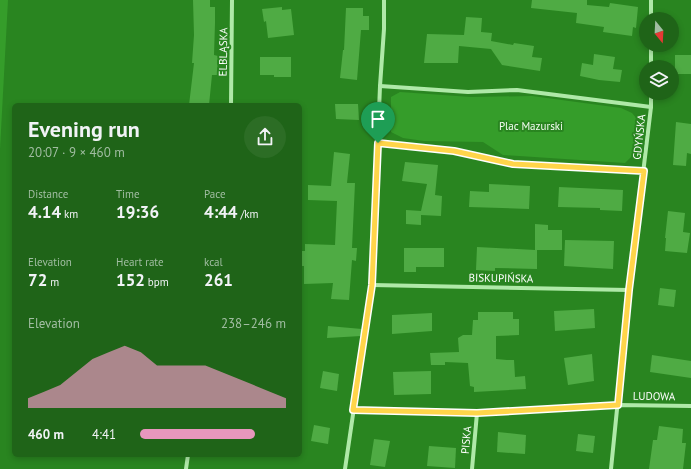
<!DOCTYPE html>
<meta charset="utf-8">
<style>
:root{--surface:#1f6418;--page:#2c6d25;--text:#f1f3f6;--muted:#a1bda2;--accent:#e797bd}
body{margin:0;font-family:"PT Sans",sans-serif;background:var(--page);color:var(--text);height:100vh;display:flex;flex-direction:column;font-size:15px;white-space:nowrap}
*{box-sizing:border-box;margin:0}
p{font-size:13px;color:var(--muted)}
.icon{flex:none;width:22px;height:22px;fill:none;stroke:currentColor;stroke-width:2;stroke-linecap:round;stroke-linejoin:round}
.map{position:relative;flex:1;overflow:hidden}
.panel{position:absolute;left:12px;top:103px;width:290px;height:354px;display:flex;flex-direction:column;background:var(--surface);border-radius:6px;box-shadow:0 2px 6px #0003}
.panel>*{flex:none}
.needle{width:26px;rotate:162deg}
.controls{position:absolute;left:639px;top:12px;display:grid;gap:8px}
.controls a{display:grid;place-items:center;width:40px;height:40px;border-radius:50%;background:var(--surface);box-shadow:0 2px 6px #0003;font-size:20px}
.pin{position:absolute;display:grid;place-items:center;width:34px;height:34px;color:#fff;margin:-41px -17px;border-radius:50% 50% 50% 0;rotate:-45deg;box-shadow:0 0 4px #0007}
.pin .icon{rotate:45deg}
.round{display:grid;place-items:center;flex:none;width:42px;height:42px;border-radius:21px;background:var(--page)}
.overview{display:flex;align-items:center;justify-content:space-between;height:68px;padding:0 16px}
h1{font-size:22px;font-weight:600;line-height:30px}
.stats{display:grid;grid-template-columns:repeat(3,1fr);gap:6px;height:68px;padding:4px 16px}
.stats div{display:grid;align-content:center}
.stats b{font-size:17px;font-weight:600}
.stats small{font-size:11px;font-weight:400}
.stats p{font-size:11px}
.chart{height:112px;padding:8px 16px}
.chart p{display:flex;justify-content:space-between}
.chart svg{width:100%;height:72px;margin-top:4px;fill:var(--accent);opacity:.7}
ul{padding:0 16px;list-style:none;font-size:13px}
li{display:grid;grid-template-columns:64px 48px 1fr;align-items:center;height:30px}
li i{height:10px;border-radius:5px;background:var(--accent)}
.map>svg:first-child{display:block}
.green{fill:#359d2a}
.building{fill:#4fab44}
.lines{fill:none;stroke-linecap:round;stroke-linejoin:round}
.minor{stroke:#afe9a8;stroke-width:4}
.route-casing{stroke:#fff;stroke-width:8}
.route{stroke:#ffd54a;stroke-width:5}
.labels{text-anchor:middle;stroke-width:4;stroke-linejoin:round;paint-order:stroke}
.street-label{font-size:11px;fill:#fff;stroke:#298520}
.park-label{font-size:11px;fill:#f4fdf2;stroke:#298520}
</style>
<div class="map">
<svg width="691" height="469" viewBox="0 0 691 469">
<rect width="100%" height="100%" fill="#298520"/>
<!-- green -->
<g class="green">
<path d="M0,0H8L0,149Z"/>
<path d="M400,92L471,97L532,96L621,108L632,113L637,119L638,125L634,154L625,163L503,155L483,142L424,141L403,138L391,132V97Z"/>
</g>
<!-- building -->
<g class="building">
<path d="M193,0H210V7H215V23L214,55L218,56L217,75H212L209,105H189L194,63H192L194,35Z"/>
<path d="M532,0H587V5L609,7L610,3L638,7L636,28L633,27L632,36L603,32L604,27L576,23L577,13L531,8Z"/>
<path d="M282,7V10L291,9L294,35L268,38L266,21L264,22L262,9Z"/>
<path d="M346,8H363V16H369V30H361L357,80L340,78L343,50H344Z"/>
<path d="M466,17L482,18L481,32L492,33L491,41L513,45L514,43L534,46L532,57L542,58L540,71L502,65L491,49L459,46L458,63H424L427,34L464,35Z"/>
<path d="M594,54L615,57L613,69L622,70L620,82L599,80L580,76L582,63L593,65Z"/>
<rect x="675" y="55" width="16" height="19"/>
<path d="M260,57H291V77H274V75H260Z"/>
<path d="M335,104H358L359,120L336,119Z"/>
<path d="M676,122L691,124V154L687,153L686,166L673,165Z"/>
<path d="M334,152L350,154L347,183H355L352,248H357L356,261L352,260L349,300L331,299L333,283L304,284V266H300V251H305V244L335,245L337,201L308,200V185L331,186Z"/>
<path d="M405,162L438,165L435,195L442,196L441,216L421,215V225L406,224V210L421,211L427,184L402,181Z"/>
<path d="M489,184L530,186L529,209L469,207L470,191L489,192Z"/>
<path d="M559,187L623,190L622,211L600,210V208L558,207Z"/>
<path d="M668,211L685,213L683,232L690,233L687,253L665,251L666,238H665Z"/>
<path d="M535,224L548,225V230H562V250H537V269L495,268V271L476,270L477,247L535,250Z"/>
<path d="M565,240L614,241L613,269L564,266Z"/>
<path d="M404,248H444V267H416V272H404Z"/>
<path d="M660,288L676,290L674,307L658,305Z"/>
<path d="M594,309L595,328L555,331L554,311Z"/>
<path d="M478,312H513V319H519V335L496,336V359L507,360H514L515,377L525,376L526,389L474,392V387L470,386L468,363L445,362V365H431L430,353L459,352L458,338L463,335H472L473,320H478Z"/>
<path d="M432,313V331L392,334V315Z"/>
<path d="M328,326L362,329L361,336L327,338Z"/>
<path d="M592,354L594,381L568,385L564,358Z"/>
<path d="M652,355L691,361V378L650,372Z"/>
<path d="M323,371L339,374L337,391L320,388Z"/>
<path d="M431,371V394L394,395L393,372Z"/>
<path d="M314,425L330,428L328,444L311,441Z"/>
<path d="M659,426L683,429L682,443H686L683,469H649L653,440H657Z"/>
<path d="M498,432L526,435L525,454L497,452Z"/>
<path d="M578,434L595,436L593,453L576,451Z"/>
<path d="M374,439L390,441L385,467L370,465Z"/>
<path d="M429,446L456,448L455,468L427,466Z"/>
</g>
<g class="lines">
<!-- minor -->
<g class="minor">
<path d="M651,19V0"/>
<path d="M651,67V45"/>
<path d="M380,86L468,92L517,90L651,107"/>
<path d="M231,105L232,0"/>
<path d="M378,143L455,151L513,165L644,171"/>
<path d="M372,285L629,290"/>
<path d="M353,409L477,413L618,405L691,406"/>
<path d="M186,469L188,455"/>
<path d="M345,469L372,285L380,86L384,29V0"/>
<path d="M472,469L477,413"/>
<path d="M611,469L629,290L651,107V93"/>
</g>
</g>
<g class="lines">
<defs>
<path id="route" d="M378,143L454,151L513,164L644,171L629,290L618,405L477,413L353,410L372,285Z"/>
</defs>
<!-- route casing -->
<use href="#route" class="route-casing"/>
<!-- route -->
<use href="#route" class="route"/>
</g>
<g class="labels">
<!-- street labels -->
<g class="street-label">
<text transform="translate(223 52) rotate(-89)" y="4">ELBLĄSKA</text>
<text transform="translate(639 137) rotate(-84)" y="4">GDYŃSKA</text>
<text transform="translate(501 278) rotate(1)" y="4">BISKUPIŃSKA</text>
<text transform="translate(654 396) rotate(1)" y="4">LUDOWA</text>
<text transform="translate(466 440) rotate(-85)" y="4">PISKA</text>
</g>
<!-- park labels -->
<g class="park-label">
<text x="531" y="130">Plac Mazurski</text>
</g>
</g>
</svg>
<div class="controls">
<a><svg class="needle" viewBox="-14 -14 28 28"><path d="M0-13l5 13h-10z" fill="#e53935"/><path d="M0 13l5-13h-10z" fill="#a1bda2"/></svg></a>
<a><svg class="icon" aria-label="layers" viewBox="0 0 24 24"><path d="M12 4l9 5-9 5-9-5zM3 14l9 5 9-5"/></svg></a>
</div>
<div class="pin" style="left:378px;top:143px;background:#1e9e55"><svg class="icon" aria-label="arrive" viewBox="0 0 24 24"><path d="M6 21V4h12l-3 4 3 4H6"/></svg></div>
<section class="panel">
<div class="overview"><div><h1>Evening run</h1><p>20:07 · 9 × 460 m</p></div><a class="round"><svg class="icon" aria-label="share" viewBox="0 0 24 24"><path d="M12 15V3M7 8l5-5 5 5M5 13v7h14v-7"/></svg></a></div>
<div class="stats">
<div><p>Distance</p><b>4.14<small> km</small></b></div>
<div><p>Time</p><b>19:36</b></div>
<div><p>Pace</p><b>4:44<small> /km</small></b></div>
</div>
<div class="stats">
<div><p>Elevation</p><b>72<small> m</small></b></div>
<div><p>Heart rate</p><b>152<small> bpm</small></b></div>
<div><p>kcal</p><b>261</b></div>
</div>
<div class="chart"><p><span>Elevation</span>238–246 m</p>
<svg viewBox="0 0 160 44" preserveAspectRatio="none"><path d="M0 44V38L10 34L20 30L30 22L40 14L50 10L60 6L70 10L80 18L90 18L100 18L110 18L120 22L130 26L140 30L150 34L160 38V44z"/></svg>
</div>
<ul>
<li><b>460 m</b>4:41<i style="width:79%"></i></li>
</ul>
</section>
</div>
